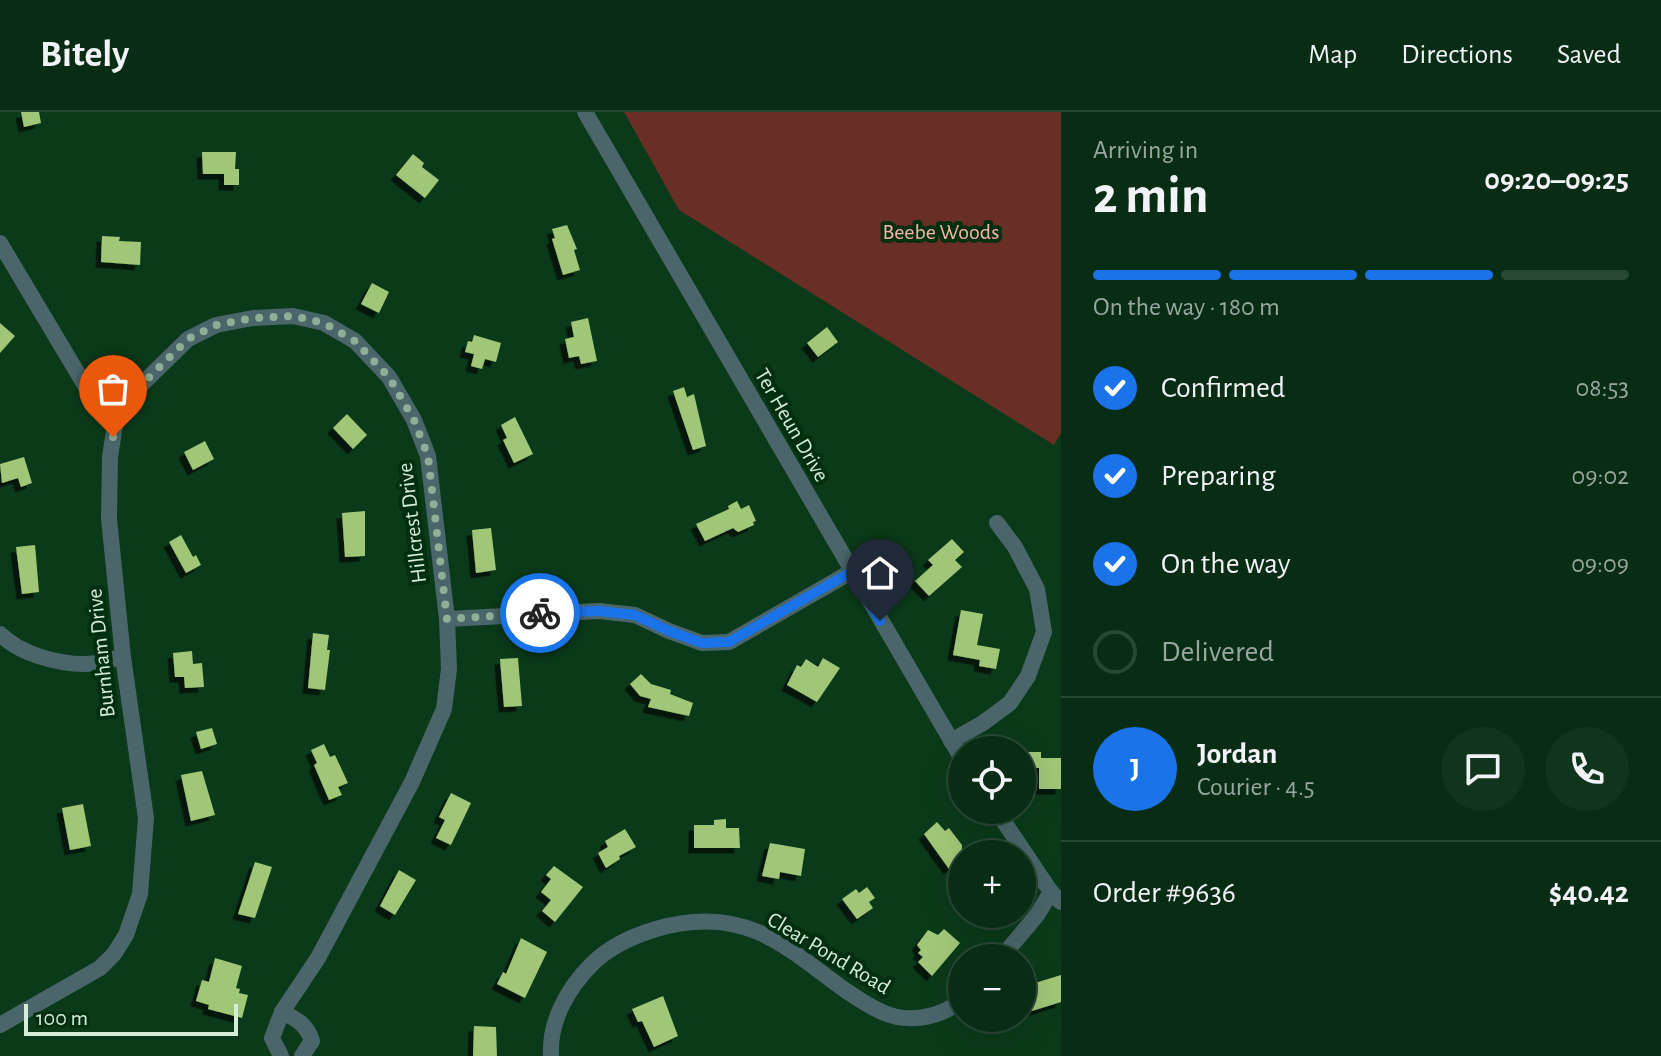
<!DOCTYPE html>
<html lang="en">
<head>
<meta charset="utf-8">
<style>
  :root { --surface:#082c14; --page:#11341d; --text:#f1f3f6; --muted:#98a7a0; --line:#294834; --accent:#1a73e8 }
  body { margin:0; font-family:"Alegreya Sans",sans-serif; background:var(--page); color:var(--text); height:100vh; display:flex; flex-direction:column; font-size:30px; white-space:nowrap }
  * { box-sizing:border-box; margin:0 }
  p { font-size:26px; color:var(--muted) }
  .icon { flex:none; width:44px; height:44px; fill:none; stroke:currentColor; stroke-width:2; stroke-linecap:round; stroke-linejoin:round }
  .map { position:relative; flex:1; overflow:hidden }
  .details { display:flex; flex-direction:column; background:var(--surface); width:600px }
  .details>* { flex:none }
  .tools { position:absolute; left:948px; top:624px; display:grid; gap:16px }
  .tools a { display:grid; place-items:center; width:88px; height:88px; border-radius:50%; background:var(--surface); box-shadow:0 8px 32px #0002,0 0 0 2px var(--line); font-size:40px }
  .scale { position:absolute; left:24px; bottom:20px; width:214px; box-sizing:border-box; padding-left:8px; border:4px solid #d4ecd8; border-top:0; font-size:22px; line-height:28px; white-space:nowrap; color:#d4ecd8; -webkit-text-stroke:6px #002f10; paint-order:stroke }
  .pin { position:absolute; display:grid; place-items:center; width:68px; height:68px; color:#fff; margin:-82px -34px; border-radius:50% 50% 50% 0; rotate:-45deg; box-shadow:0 0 8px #0007 }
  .pin .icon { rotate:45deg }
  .courier { position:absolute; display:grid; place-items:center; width:80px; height:80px; margin:-40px; border:6px solid #1a73e8; border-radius:50%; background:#fff; color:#222; box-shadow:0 2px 10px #0007 }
  .head em { font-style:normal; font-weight:600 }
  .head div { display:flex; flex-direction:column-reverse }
  .head { display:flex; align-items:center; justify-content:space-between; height:136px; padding:0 32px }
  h1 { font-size:52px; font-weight:600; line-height:60px }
  .bar { display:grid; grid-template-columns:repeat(4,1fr); gap:12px 8px; align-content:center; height:96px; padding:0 32px }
  .bar i { height:10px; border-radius:6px; background:var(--line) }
  .bar .active { background:var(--accent) }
  .bar p { grid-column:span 4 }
  .line { display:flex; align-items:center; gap:20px; padding:0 32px; border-top:2px solid var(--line) }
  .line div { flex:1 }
  .round { display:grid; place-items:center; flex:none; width:84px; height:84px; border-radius:42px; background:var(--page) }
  ol { padding:0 32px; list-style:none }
  li { display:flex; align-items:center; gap:24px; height:88px }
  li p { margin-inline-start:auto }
  li .icon { padding:8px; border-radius:50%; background:var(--accent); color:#fff; stroke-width:4 }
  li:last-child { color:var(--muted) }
  li i { width:44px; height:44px; border:4px solid var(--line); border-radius:50% }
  header { display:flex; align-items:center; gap:48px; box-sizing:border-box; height:112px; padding:0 40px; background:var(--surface); border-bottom:2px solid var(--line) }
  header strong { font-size:38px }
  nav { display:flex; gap:44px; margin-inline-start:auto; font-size:28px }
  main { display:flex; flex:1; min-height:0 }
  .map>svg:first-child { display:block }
</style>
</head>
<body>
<header>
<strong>Bitely</strong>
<nav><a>Map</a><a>Directions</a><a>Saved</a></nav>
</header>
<main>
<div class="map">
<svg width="1061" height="944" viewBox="0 0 1061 944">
  <defs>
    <filter id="shadow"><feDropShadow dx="-5.5" dy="5.5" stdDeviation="0" flood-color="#0009"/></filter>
  </defs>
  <rect width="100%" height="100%" fill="#0b3a1a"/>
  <polygon fill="#692f27" points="624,0 1061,0 1061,321 1054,333 679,98"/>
  <g fill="#a0c677" filter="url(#shadow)">
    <polygon points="21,0 39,0 41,11 24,15"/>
    <polygon points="202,40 236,40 235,57 239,57 239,73 224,73 224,62 203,62"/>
    <polygon points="413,42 424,51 422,55 439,68 425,86 396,63"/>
    <polygon points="567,113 577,137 574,138 580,158 563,163 552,127 555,126 552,117"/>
    <polygon points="102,124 120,125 119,129 141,130 140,153 101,150"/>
    <polygon points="372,171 389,180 379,201 361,192"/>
    <polygon points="588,206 597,249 581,252 579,244 569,246 565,227 574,225 571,210"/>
    <polygon points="0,211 15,224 0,241"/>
    <polygon points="827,215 838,230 818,245 807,231"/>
    <polygon points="474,223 501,231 496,250 485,247 482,257 471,254 474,242 465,240 468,229 472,230"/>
    <polygon points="684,275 687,285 694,282 706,334 693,338 673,279"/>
    <polygon points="347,302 367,323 353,337 333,316"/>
    <polygon points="515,305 533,342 514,351 503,328 507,326 501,313"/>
    <polygon points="205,329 214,347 193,358 184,340"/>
    <polygon points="24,345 32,371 21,375 18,366 2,371 0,352"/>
    <polygon points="737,389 741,397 749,393 756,409 753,410 754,413 738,420 733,416 705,429 696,412 729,397 728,394"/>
    <polygon points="365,399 365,444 345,445 342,401"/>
    <polygon points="491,416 496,458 476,461 472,418"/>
    <polygon points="181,423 193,445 196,443 201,453 186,461 169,430"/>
    <polygon points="952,427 964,440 955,448 962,455 929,484 915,469 933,453 928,448"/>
    <polygon points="35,433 39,480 22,482 16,435"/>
    <polygon points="961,498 983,502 977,533 1000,537 996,557 979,554 980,548 953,543"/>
    <polygon points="313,521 329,523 327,538 330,538 325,578 308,576"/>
    <polygon points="192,539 193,552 202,551 204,575 185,576 184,565 175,565 173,541"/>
    <polygon points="518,546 522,594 504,595 500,547"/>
    <polygon points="823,546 840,556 817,590 787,573 797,553 801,555 806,547 818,555"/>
    <polygon points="641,562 651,572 671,578 670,582 693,591 689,604 648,595 651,587 640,584 630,572"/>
    <polygon points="212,616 217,632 201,637 196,620"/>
    <polygon points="324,632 330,645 335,643 348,671 338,675 342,683 329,688 314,653 317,651 311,638"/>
    <polygon points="1026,640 1041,640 1041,646 1061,646 1061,677 1039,677 1039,656 1026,656"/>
    <polygon points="202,659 215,703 191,709 181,663"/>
    <polygon points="451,681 471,691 451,733 436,726 445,708 439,705"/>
    <polygon points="83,692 91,734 70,738 62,696"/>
    <polygon points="726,707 726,716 739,716 740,736 694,736 694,713 714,713 714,708"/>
    <polygon points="937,710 945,719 949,716 962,733 962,748 949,757 924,722"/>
    <polygon points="625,717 636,735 619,744 620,747 606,756 598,741 608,735 605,729"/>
    <polygon points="770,731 805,737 801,764 780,760 779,767 762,764"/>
    <polygon points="255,750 272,755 255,806 238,802"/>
    <polygon points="554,754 583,775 555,810 542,799 551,788 541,780 551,767 546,763"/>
    <polygon points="399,758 416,768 395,803 380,794"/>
    <polygon points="867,775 875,786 869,790 873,796 857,807 842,787 856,777 859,781"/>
    <polygon points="944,817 960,831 932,864 918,850 923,845 918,841 921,838 917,833 928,818 938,823"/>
    <polygon points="521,826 547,840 525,886 497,872 503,860 506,862"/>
    <polygon points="215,846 242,854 236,876 240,877 239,881 248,883 242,906 208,897 209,893 196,889 202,868 209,870"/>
    <polygon points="1061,863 1061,890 1022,902 1022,890 1029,888 1025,874"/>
    <polygon points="663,884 678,924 654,935 642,909 638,910 632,897"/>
    <polygon points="474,914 496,915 497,944 473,944"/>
  </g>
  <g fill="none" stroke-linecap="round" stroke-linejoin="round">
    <g stroke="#4a666b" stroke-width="16">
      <polyline points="585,0 962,647"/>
      <polyline points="0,131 99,297 116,306 110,345 109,407 123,545 146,706 140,782 126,823 114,842 100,856 0,913"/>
      <polyline points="116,306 137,277 188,227 216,213 253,206 293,204 324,211 355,229 389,265 414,308 428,344 447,507 449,557 444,597 412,670 318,846 282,900 272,926 281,944"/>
      <polyline points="447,507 599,499 635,503 669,519 702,531 729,530 851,460"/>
      <path d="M0,522C20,542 57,552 85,552C97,552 111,547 123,545"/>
      <polyline points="951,629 983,611 1010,591 1028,564 1044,520 1037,477 1015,435 997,411"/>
      <polyline points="996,698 1051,780 1061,790"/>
      <polyline points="1001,846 1037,803 1051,780"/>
      <path d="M282,900C297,907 307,913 312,929L302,944"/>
      <path d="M551,944C549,909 568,876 592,852C610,834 633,824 656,817C690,807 725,806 758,820C802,839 840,881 882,900C908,912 940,906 962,888"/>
    </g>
  </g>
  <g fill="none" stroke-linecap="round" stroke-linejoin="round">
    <polyline stroke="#8eae96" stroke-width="8" stroke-dasharray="0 14.4" points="113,325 116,306 137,277 188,227 216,213 253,206 293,204 324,211 355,229 389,265 414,308 428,344 447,507 540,501"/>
    <polyline stroke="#1a73e8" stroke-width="10" points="540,501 599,499 635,503 669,519 702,531 729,530 851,460 880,509"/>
  </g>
  <g text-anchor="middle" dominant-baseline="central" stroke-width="8" stroke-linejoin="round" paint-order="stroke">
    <g font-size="22" fill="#fdb4a8" stroke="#002f10">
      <text x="941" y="120">Beebe Woods</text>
    </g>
    <g font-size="22" fill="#d4ecd8" stroke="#002f10">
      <text transform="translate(792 313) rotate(60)">Ter Heun Drive</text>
      <text transform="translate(412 411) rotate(-97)">Hillcrest Drive</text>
      <text transform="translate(101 541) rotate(-96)">Burnham Drive</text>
      <text transform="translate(829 841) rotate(31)">Clear Pond Road</text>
    </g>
  </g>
</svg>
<div class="tools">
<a><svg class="icon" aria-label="locate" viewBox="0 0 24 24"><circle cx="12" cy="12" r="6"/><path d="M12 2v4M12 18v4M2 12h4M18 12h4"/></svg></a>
<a>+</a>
<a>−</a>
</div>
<div class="scale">100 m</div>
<div class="pin" style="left:113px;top:325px;background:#ea580c"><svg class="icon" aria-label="bag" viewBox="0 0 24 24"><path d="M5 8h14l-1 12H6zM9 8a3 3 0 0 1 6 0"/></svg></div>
<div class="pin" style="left:880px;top:509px;background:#1f2937"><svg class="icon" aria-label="home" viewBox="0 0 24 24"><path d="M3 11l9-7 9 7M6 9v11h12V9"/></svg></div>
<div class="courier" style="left:540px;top:501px"><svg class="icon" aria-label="bike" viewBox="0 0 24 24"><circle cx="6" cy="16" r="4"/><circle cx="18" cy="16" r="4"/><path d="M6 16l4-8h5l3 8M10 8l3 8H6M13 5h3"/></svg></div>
</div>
<section class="details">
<div class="head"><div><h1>2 min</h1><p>Arriving in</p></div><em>09:20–09:25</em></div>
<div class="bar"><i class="active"></i><i class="active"></i><i class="active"></i><i></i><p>On the way · 180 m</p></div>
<ol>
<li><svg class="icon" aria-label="check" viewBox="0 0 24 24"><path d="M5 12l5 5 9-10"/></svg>Confirmed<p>08:53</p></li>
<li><svg class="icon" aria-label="check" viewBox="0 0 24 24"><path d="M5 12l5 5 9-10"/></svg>Preparing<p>09:02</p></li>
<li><svg class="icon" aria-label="check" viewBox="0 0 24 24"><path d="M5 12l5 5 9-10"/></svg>On the way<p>09:09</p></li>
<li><i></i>Delivered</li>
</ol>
<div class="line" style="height:144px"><b class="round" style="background:var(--accent);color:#fff">J</b><div><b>Jordan</b><p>Courier · 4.5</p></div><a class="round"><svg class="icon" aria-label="chat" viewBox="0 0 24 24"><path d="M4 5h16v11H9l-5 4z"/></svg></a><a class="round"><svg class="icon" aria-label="phone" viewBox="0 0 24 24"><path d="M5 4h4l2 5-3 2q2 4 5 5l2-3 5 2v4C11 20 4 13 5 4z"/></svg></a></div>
<div class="line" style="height:104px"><div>Order #9636</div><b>$40.42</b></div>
</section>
</main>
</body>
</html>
